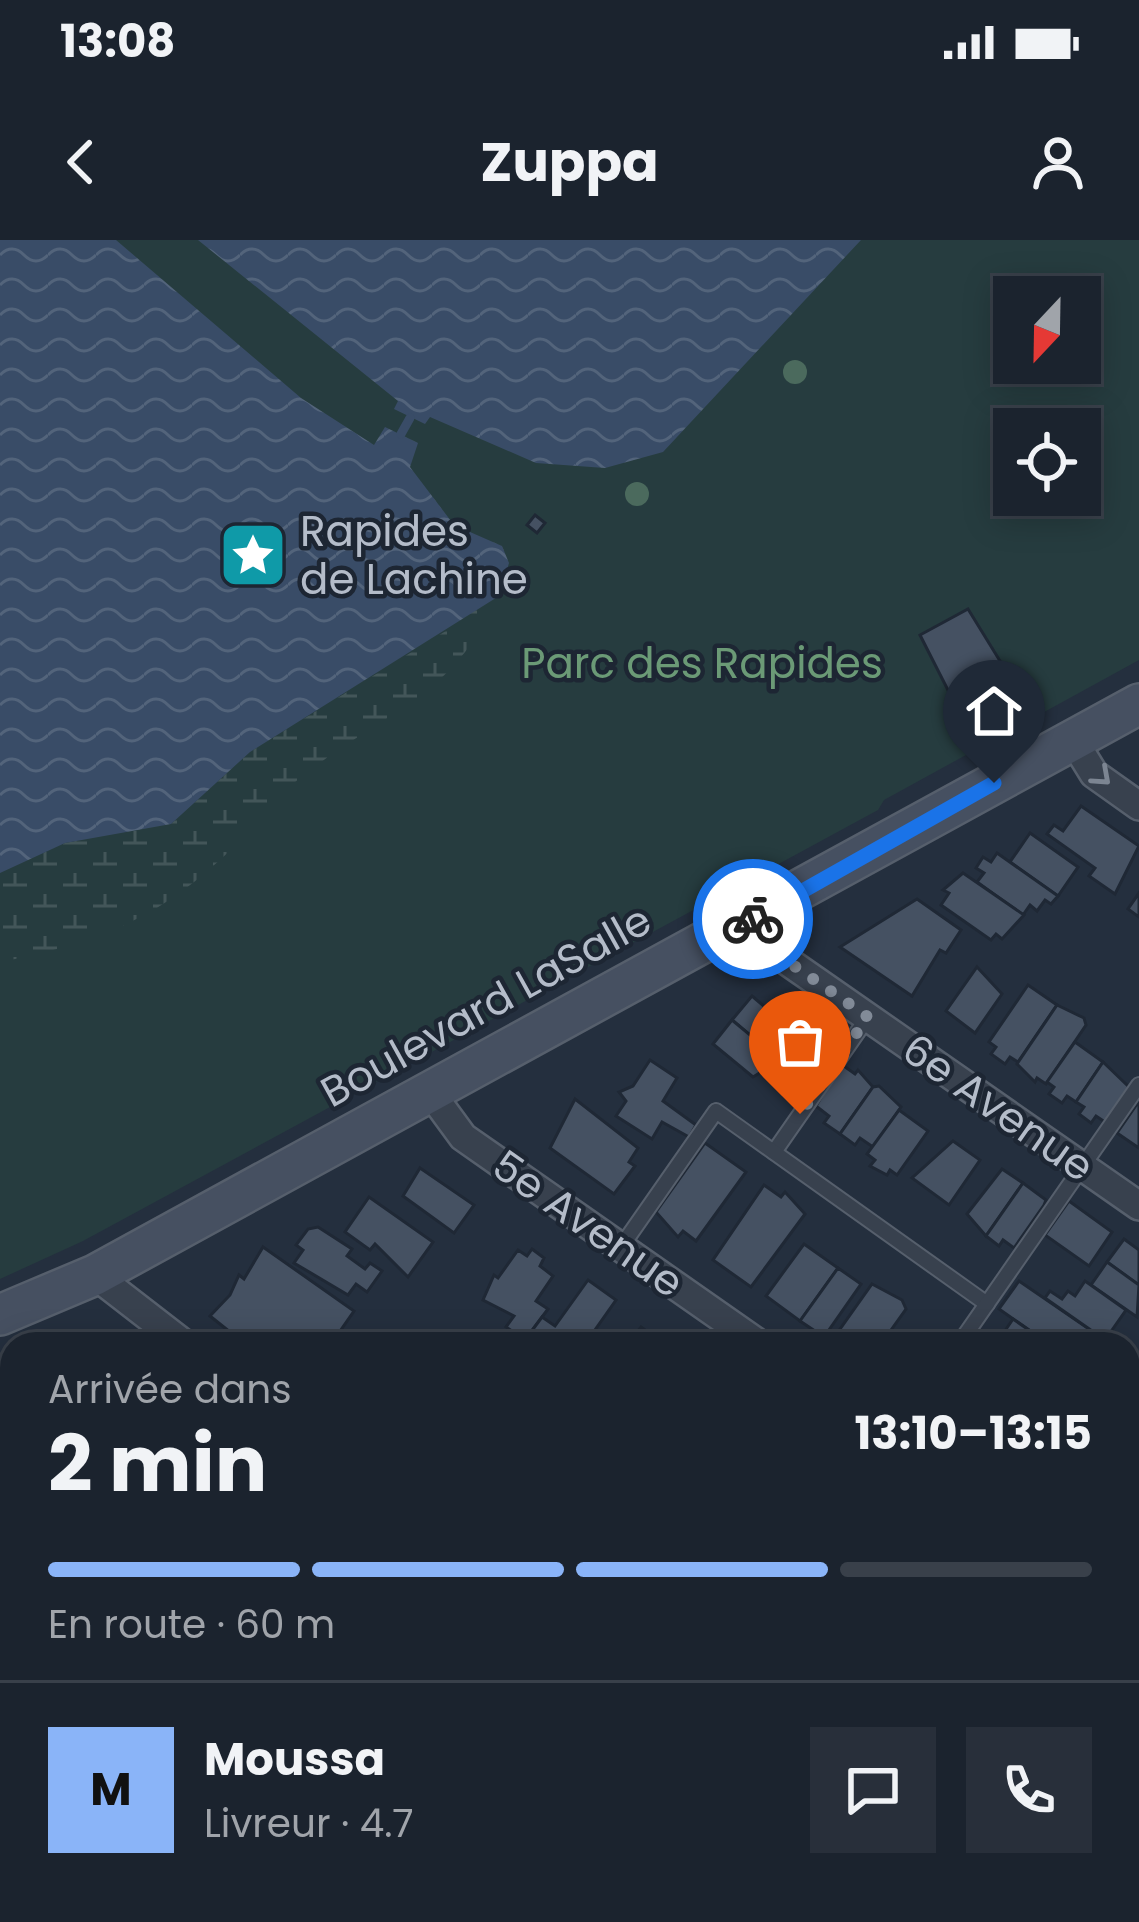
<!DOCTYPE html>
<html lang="fr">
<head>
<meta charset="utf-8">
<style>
  :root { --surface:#1b232e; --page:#282f3a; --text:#f1f3f6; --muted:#a0a4aa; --line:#39404a; --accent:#8ab4f8 }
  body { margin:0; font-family:Poppins,sans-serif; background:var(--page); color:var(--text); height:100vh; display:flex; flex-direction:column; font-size:45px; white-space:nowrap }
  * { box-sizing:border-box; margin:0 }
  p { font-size:39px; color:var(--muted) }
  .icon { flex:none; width:66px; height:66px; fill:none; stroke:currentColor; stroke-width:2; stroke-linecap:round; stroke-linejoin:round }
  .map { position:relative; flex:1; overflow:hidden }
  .drawer { position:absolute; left:0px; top:1092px; width:1140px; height:591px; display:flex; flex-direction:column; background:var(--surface); border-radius:36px 36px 0 0; box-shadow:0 6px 30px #0003,0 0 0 3px var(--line) }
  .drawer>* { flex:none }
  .needle { width:78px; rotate:202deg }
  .buttons { position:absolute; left:993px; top:36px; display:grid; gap:24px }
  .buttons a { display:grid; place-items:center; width:108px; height:108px; border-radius:0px; background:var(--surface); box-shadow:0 6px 30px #0003,0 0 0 3px var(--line); font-size:60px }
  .pin { position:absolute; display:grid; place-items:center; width:102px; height:102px; color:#fff; margin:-123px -51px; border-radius:50% 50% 50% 0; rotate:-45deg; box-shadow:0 0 12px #0007 }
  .pin .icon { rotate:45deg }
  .courier { position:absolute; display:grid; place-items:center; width:120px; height:120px; margin:-60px; border:9px solid #1a73e8; border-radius:50%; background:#fff; color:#222; box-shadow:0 3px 15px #0007 }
  .summary em { font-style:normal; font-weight:700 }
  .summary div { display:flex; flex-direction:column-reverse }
  .summary { display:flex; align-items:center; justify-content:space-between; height:204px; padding:0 48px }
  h1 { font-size:78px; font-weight:700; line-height:90px }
  .bar { display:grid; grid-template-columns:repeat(4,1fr); gap:18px 12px; align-content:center; height:144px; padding:0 48px }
  .bar i { height:15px; border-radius:9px; background:var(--line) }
  .bar .on { background:var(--accent) }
  .bar p { grid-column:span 4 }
  .line { display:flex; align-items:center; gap:30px; padding:0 48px; border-top:3px solid var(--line) }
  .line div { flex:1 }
  .round { display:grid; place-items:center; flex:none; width:126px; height:126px; border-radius:0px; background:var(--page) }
  .status { display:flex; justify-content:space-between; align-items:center; height:84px; padding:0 60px; background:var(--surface); direction:ltr }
  .status svg { height:33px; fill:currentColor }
  header { display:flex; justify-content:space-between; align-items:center; height:156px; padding:0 48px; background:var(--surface); font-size:54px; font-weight:700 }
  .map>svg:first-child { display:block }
</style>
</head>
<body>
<div class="status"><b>13:08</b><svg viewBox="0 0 49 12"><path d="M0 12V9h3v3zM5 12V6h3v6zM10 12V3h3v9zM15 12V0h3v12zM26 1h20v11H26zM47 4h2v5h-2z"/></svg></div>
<header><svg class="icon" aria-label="back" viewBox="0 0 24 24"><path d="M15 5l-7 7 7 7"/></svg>Zuppa<svg class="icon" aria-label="person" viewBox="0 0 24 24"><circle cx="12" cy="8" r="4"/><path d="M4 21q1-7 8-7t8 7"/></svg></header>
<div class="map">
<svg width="1139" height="1682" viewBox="0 0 1139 1682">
  <defs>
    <pattern id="wetland-marsh" width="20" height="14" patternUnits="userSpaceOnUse" patternTransform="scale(3)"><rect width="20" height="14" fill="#263c3f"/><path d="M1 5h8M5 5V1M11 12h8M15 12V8" fill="none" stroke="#435659"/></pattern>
    <pattern id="water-waves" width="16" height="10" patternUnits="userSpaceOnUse" patternTransform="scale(3)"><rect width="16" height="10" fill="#394c67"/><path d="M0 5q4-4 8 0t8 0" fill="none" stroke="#53647b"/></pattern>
  </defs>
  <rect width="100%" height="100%" fill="#242f3e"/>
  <path fill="#263c3f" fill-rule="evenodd" d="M0,0H1139V420L884,560L878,570L83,1001L0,1039ZM1014,57H1080V123H1014ZM1014,189H1080V255H1014Z"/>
  <path fill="url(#wetland-marsh)" d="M0,0H115L301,158L374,205L385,187L418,203L410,227L454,285L502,306L509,323C468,453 402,460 305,534C272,559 251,592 221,619C153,682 89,705 0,722V633L65,603L171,584L250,512L449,389Z"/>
  <g fill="url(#water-waves)">
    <polygon points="0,0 116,0 301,158 374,205 385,187 418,203 410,227 454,285 502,306 509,323 499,356 250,512 171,584 65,603 0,633"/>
    <polygon points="198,0 861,0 663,212 605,228 536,223 430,177 425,184 394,169 398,161"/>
  </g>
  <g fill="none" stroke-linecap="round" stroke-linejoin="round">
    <polyline stroke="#394c67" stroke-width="9" points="401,194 410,178"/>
  </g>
  <g fill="#455162" stroke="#1f2835" stroke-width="3">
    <polygon points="535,275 545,283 537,293 527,285"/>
    <polygon points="968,369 1008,434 993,443 999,456 977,468 970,456 955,464 920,395"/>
    <polygon points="1081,566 1139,606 1115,654 1089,636 1095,628 1047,594 1054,585 1063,591"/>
    <polygon points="1030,593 1078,627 1058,656 1010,622"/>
    <polygon points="997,613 1058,656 1051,664 1045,660 1037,671 1030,665 1023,675 977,642 984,633 976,628 983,617 991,622"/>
    <polygon points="963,633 1024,675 1002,699 996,694 991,700 941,665 949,653 943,650"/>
    <polygon points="1139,653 1139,677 1128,669"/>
    <polygon points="917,659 961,690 946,713 940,710 912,756 840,707"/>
    <polygon points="977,727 1002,754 975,793 946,771"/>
    <polygon points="1028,745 1057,765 1018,822 1010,817 1005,824 991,814 996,807 989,802"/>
    <polygon points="752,756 792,790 784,809 798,821 791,829 732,780"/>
    <polygon points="1057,765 1084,778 1086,785 1046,844 1037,838 1035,842 1017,824"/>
    <polygon points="732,780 791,829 785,837 771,826 753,837 713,804"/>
    <polygon points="1075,802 1103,822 1076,862 1067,856 1062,863 1049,854 1054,847 1047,842"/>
    <polygon points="650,820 677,838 663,861 696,885 689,897 662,882 652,899 616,876 626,861 619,852 633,846"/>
    <polygon points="1103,822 1129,847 1105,882 1096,876 1091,883 1079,874 1084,867 1076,862"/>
    <polygon points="841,824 855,834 858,830 873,847 840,894 824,883 829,876 816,866"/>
    <polygon points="879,846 901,867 873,907 860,898 855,905 840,894 873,847"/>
    <polygon points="575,859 638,908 629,922 635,926 614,954 550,908"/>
    <polygon points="1139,861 1139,908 1117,893"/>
    <polygon points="899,870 928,891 897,935 890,930 887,935 870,926 875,920 867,914"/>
    <polygon points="953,901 980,920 949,965 912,938"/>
    <polygon points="705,903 746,932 696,1001 683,991 678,997 656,972"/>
    <polygon points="420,928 474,965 454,993 403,956"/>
    <polygon points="1002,929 1023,943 986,996 967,974"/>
    <polygon points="1023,943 1046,960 1044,965 1014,1008 1003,1000 999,1006 986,996"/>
    <polygon points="764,945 781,957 785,952 805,974 751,1047 713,1020"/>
    <polygon points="369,957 433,1002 408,1037 375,1004 370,1010 345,992"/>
    <polygon points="1069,961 1112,992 1089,1026 1045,995"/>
    <polygon points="318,987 352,1009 347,1016 365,1029 370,1023 382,1031 367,1052 356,1044 348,1055 294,1023 303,1010 296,1005 308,989"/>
    <polygon points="1124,999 1139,1010 1139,1045 1107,1022"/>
    <polygon points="804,1004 838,1028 800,1081 766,1056"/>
    <polygon points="263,1007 354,1071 331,1104 245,1104 210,1076 230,1055 239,1035 244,1039"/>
    <polygon points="532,1009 544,1018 540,1026 553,1036 536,1061 548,1069 525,1100 506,1087 514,1076 483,1060 494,1035 498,1038 518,1010 527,1016"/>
    <polygon points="1107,1022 1139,1045 1137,1077 1091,1045"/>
    <polygon points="838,1028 861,1044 824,1097 800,1081"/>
    <polygon points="588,1040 616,1060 585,1104 522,1104 542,1077 555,1086"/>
    <polygon points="1019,1041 1105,1100 1102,1104 1049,1104 999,1069"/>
    <polygon points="1085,1041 1126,1070 1105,1100 1045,1058 1050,1051 1062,1059 1068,1051 1075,1056"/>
    <polygon points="872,1044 902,1060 906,1069 881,1104 854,1104 838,1092"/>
    <polygon points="1013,1079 1049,1104 996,1104"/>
    <polygon points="641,1087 664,1104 628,1104"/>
    <polygon points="5,1179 12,1193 12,1241 3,1245 0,1181"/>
    <polygon points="1128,1429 1139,1437 1139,1499 1128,1491"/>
    <polygon points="0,1438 12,1446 12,1468 0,1485"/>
    <polygon points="12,1496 12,1530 0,1522"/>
    <polygon points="0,1641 12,1649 0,1671"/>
    <polygon points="12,1654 12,1671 42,1671 35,1682 0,1682"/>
    <polygon points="54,1671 72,1671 88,1682 46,1682"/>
    <polygon points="253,1671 301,1671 293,1682 245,1682"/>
    <polygon points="301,1671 337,1671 342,1674 336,1682 293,1682"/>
    <polygon points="509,1671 559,1671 552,1682 525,1682"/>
    <polygon points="834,1671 914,1671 929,1682 826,1682"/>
  </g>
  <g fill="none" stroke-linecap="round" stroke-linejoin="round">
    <defs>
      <g id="service">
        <polyline points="774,912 868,777"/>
        <polyline points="621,1007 716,871 987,1064"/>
        <polyline points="959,1104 1139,845"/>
      </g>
      <g id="minor">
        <polyline points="1073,500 1094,534 1139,566"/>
        <polyline points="751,676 777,714 1139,966"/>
        <polyline points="430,852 463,897 759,1104"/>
        <polyline points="95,1035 184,1104"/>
        <polyline points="1128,1175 1139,1159"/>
        <polyline points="1128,1363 1139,1371"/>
        <polyline points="0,1379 12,1387"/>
        <polyline points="419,1671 435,1682"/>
        <polyline points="995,1671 1011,1682"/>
        <polyline points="774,1682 782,1671"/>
      </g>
      <polyline id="secondary" points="0,1075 95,1035 1139,464"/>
    </defs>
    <use href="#service" stroke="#565f6c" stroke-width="18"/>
    <use href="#minor" stroke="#565f6c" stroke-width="32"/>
    <use href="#secondary" stroke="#565f6c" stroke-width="44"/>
    <use href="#service" stroke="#38414e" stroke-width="14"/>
    <use href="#minor" stroke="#38414e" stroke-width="27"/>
    <use href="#secondary" stroke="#465061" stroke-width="39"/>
  </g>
  <g fill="#4b6a5d">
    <circle cx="795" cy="132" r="12"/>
    <circle cx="637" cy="254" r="12"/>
  </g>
  <defs><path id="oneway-chevron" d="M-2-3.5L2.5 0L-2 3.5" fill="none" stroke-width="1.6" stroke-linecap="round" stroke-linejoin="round" transform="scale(3)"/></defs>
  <use stroke="#7c8592" href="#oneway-chevron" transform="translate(1102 537) rotate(42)"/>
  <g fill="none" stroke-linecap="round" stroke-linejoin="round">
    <polyline stroke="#828b98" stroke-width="12" stroke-dasharray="0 21.6" points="753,679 777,714 868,777 800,874"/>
    <polyline stroke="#1a73e8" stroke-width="15" points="753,679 994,543"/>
  </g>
  <defs>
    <symbol id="sight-square" viewBox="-11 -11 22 22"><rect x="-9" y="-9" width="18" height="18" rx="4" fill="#0f9aa8" stroke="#1d2633"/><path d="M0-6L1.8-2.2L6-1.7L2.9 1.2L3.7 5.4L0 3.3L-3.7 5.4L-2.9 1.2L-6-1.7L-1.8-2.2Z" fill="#fff"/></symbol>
  </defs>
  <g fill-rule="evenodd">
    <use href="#sight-square" x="215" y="277" width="76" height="76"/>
  </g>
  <g text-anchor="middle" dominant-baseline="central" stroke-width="9" stroke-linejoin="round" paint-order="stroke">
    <g font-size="42" fill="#b4bcc9" stroke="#1d2633" text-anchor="start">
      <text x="300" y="291">Rapides<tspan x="300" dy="48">de Lachine</tspan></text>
    </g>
    <g font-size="42" fill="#6b9a76" stroke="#1d2633">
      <text x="702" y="423">Parc des Rapides</text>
    </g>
    <g font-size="42" fill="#b4bcc9" stroke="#1d2633">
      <text transform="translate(486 766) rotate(-29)">Boulevard LaSalle</text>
      <text transform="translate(998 868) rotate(35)">6e Avenue</text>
      <text transform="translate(588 984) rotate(35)">5e Avenue</text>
    </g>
  </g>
</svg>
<div class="buttons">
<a><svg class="needle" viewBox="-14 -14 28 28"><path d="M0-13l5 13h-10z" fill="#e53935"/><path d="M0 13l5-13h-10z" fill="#a0a4aa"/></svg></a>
<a><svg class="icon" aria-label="locate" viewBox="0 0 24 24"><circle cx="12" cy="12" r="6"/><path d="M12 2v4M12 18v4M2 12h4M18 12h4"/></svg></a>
</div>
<div class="pin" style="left:800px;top:874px;background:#ea580c"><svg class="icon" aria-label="bag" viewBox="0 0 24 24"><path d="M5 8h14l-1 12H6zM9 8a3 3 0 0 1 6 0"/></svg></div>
<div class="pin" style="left:994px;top:543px;background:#1f2937"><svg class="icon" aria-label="home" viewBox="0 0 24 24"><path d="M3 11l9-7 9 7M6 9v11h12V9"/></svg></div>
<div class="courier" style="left:753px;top:679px"><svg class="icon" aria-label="bike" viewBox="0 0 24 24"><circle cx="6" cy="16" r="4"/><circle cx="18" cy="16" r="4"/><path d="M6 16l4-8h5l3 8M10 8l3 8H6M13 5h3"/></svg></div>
<section class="drawer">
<div class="summary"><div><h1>2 min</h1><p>Arrivée dans</p></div><em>13:10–13:15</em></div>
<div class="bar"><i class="on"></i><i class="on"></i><i class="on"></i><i></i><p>En route · 60 m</p></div>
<div class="line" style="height:216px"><b class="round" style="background:var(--accent);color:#111">M</b><div><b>Moussa</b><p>Livreur · 4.7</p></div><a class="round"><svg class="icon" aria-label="chat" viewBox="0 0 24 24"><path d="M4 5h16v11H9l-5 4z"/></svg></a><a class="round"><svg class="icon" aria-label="phone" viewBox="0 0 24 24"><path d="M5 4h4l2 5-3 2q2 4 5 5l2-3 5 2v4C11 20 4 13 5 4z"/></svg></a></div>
</section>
</div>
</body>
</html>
